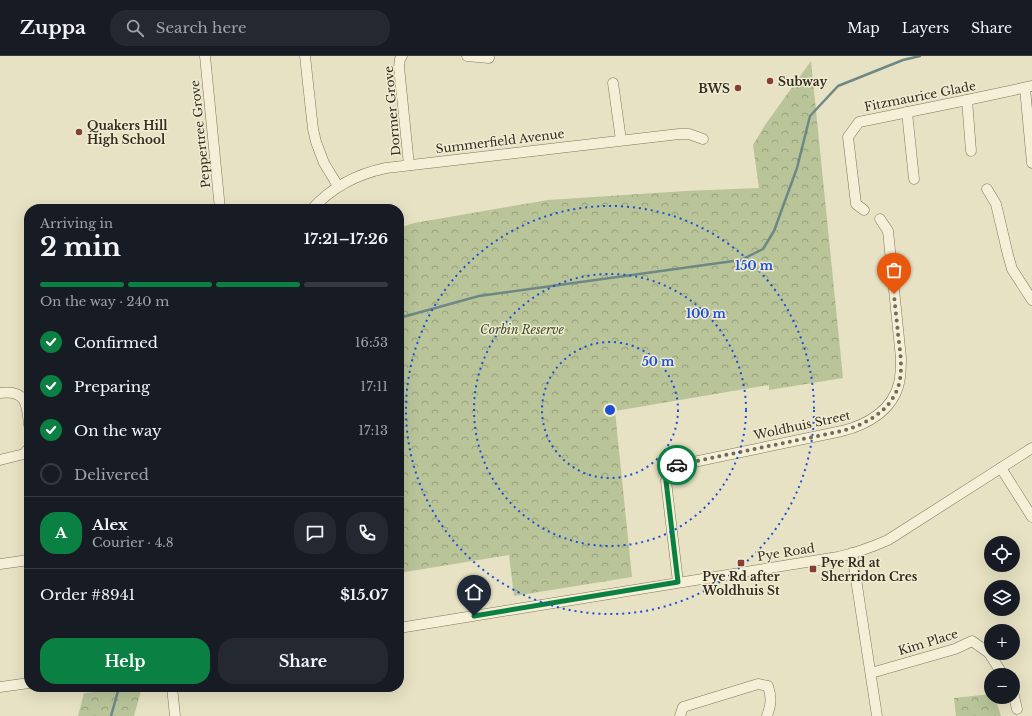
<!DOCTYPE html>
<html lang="en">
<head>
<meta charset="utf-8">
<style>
  :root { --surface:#171b24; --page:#242831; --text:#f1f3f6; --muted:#9ea1a6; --line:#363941; --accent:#0b8043 }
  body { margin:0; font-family:"Libre Baskerville",serif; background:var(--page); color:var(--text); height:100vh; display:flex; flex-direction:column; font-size:15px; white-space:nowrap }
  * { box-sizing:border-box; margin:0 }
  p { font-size:13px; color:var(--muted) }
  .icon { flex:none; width:22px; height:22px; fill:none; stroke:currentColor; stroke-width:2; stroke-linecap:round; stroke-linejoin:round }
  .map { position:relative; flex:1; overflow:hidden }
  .details { position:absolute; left:24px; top:148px; width:380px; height:488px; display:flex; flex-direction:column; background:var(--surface); border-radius:16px; box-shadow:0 4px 16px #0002 }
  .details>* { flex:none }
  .tools { position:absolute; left:984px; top:480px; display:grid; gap:8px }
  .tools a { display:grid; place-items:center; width:36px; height:36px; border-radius:50%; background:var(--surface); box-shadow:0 4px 16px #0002; font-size:20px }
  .pin { position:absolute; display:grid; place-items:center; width:34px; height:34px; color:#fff; margin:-41px -17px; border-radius:50% 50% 50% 0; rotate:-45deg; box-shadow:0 0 4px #0007 }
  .pin .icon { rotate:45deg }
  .courier { position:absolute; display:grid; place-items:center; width:40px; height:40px; margin:-20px; border:3px solid #0b8043; border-radius:50%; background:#fff; color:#222; box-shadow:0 1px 5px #0007 }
  .summary em { font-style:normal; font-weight:700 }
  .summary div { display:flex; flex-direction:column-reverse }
  .summary { display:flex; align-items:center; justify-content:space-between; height:68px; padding:0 16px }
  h1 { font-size:26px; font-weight:700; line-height:30px }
  .bar { display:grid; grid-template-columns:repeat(4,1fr); gap:6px 4px; align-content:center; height:48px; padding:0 16px }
  .bar i { height:5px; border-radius:3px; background:var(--line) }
  .bar .selected { background:var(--accent) }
  .bar p { grid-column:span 4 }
  .line { display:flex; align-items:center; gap:10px; padding:0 16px; border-top:1px solid var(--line) }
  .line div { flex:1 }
  .round { display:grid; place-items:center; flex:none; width:42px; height:42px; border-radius:16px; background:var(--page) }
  ol { padding:0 16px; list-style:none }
  li { display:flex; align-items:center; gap:12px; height:44px }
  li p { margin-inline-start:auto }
  li .icon { padding:4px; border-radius:50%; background:var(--accent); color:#fff; stroke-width:4 }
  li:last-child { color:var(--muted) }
  li i { width:22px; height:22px; border:2px solid var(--line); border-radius:50% }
  .primary-button { display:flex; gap:8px; margin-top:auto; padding:8px 16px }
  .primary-button a { flex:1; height:46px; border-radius:16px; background:var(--accent); color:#fff; font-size:16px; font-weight:700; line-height:46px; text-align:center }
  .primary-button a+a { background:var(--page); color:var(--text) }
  header { display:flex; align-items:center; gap:24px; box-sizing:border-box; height:56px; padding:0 20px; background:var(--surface); border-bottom:1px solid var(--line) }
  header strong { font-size:19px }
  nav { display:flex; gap:22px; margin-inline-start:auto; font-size:14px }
  .search { width:280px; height:36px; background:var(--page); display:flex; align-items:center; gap:10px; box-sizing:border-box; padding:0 14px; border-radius:16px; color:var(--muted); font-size:15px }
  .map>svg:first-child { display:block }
</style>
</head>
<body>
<header>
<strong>Zuppa</strong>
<div class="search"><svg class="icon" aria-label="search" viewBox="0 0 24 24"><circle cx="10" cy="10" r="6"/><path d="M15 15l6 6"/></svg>Search here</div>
<nav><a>Map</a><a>Layers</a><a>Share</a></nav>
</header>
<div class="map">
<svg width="1032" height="660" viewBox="0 0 1032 660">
  <defs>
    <pattern id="park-crowns" width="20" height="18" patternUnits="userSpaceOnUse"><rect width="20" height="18" fill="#b9c499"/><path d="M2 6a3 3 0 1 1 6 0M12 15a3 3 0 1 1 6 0" fill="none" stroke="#979f7c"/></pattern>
  </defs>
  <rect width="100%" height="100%" fill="#e8e2c4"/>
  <g fill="url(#park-crowns)">
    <polygon points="811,5 843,322 769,334 769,329 615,355 632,521 514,540 509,499 399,517 399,172 414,167 548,144 685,135 759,132 753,89 765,69"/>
    <polygon points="137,631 142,631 134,660 78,660 84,637"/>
    <polygon points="991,638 991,641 995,641 1001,660 956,660 954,642"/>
  </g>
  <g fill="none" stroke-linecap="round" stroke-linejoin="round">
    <g stroke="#6d8885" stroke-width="2.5">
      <polyline points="399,262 479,240 741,204 763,193 774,175 797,112 810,60 838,30 903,4 920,0"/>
      <polyline points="111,660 118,635"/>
    </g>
    <defs>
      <g id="minor">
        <polyline points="205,0 220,153"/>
        <polyline points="305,0 313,73 316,86 324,107 338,130"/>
        <polyline points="402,0 400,3 399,11 409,109"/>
        <polyline points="467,0 489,2"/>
        <polyline points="613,27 621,84"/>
        <polyline points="1025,32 1032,107"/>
        <polyline points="967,44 971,95"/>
        <polyline points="907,56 914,123"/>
        <polyline points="987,133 996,148 1008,199 1012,213 1032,244"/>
        <path d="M312,153C332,131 357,118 386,112L679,78H689L703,83"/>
        <polyline points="864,154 856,148 848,81 859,66 967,44 1032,30"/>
        <path d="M0,337C26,334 27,347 29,369"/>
        <polyline points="0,404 24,398 29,392"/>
        <polyline points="1001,412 1032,461"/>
        <polyline points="852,497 877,660"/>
        <polyline points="0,508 29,504"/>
        <path d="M678,526L666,425C667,416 670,412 679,409L842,375C867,369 893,354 899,327C901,319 901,310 901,302L888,175L880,163"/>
        <path d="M399,572L838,501C856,497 872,491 888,484L1032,392"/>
        <polyline points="871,617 955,593 972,585 989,597 1003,619"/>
        <polyline points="0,631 29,627"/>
        <polyline points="172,631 175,660"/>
        <polyline points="1013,636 1017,653"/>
        <path d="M680,660L683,651L758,628L768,630C772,642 771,649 767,660"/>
      </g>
    </defs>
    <use href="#minor" stroke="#80745d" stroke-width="11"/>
    <use href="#minor" stroke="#f4efd6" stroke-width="10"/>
  </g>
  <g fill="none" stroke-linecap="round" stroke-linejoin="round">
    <path stroke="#726b59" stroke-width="4" stroke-dasharray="0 7.2" d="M677,409L842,375C867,368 892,354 899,328C903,312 900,295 898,278C897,265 895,252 894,238"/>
    <path stroke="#0b8043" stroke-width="5" d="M474,560L678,526L666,425C667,417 669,412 677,409"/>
  </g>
  <g fill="none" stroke="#1d4ed8" stroke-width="2" stroke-dasharray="2 4">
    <circle cx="610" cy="354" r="68"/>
    <circle cx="610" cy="354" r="136"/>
    <circle cx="610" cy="354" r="204"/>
  </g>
  <g fill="#873f35" stroke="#f0ecd2" stroke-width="1.5">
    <circle cx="770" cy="25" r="4"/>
    <circle cx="738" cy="32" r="4"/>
    <circle cx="79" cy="76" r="4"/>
    <rect x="737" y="503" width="8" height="8" rx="2"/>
    <rect x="809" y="509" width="8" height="8" rx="2"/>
  </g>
  <g text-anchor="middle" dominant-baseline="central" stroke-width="3" stroke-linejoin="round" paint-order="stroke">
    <g font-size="12" font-weight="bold" fill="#322b1f" stroke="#f0ecd2" text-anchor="start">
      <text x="778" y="25">Subway</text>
      <text x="730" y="32" text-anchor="end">BWS</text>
      <text x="87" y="69">Quakers Hill<tspan x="87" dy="14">High School</tspan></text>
      <text x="821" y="506">Pye Rd at<tspan x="821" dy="14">Sherridon Cres</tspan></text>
      <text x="741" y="520" text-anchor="middle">Pye Rd after<tspan x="741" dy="14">Woldhuis St</tspan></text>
    </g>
    <g font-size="12" fill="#322b1f" stroke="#f0ecd2">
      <text transform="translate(920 40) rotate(-11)">Fitzmaurice Glade</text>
      <text transform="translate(392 55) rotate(-95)">Dormer Grove</text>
      <text transform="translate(200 78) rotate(-96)">Peppertree Grove</text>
      <text transform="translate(500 85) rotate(-7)">Summerfield Avenue</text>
      <text transform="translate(802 369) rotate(-12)">Woldhuis Street</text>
      <text transform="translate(786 496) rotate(-9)">Pye Road</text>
      <text transform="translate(928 586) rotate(-17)">Kim Place</text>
    </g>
    <g font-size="12" font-style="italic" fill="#3e4c28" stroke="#f0ecd2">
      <text x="522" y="273">Corbin Reserve</text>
    </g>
  </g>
  <circle cx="610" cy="354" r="6" fill="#1d4ed8" stroke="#f0ecd2" stroke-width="2"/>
  <g font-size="12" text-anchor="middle" font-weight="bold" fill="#1d4ed8" stroke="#f0ecd2" stroke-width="3" stroke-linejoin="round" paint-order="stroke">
    <text x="754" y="214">150 m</text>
    <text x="706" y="262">100 m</text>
    <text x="658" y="310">50 m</text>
  </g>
</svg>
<div class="tools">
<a><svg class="icon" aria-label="locate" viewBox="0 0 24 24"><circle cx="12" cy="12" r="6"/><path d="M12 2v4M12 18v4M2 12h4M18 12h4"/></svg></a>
<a><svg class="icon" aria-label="layers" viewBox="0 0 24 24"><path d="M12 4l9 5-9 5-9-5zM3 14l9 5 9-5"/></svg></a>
<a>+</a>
<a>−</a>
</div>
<div class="pin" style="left:894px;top:238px;background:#ea580c"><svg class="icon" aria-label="bag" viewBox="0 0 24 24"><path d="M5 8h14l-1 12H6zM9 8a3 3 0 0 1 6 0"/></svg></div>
<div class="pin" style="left:474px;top:560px;background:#1f2937"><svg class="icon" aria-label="home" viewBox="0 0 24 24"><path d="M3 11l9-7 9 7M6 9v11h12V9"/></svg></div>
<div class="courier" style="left:677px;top:409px"><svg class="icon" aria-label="car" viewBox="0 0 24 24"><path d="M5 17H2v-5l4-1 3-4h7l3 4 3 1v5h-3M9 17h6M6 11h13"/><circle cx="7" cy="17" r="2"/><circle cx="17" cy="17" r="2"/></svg></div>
<section class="details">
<div class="summary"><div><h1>2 min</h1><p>Arriving in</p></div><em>17:21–17:26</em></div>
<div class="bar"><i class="selected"></i><i class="selected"></i><i class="selected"></i><i></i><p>On the way · 240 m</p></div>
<ol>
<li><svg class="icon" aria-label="check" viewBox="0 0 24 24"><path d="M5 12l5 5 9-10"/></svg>Confirmed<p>16:53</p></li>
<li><svg class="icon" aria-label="check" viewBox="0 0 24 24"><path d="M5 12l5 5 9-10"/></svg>Preparing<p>17:11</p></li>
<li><svg class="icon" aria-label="check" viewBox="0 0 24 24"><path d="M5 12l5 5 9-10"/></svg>On the way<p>17:13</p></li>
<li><i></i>Delivered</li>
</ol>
<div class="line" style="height:72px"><b class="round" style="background:var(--accent);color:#fff">A</b><div><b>Alex</b><p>Courier · 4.8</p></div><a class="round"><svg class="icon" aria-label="chat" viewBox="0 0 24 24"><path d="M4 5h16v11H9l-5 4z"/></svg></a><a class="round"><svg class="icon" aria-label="phone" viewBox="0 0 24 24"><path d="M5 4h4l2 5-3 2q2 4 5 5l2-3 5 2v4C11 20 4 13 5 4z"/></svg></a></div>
<div class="line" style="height:52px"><div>Order #8941</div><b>$15.07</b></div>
<div class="primary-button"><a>Help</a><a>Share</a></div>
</section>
</div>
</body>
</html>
